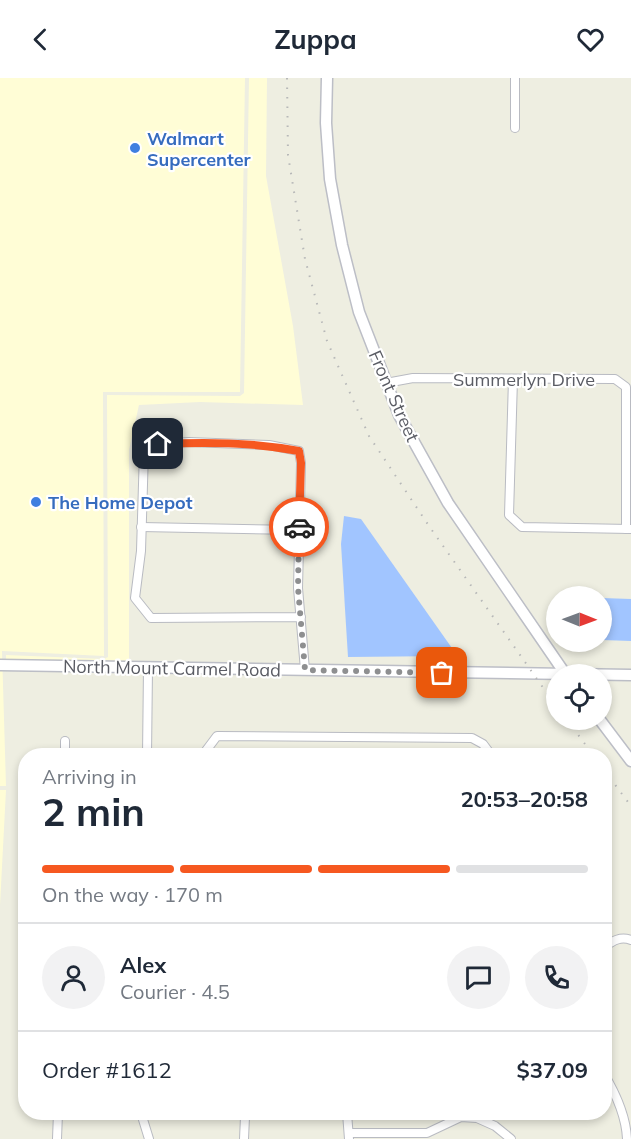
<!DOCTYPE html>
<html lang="en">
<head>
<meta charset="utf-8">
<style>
  :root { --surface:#fff; --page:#f2f2f3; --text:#1f2937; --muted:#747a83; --line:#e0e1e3; --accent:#f65820 }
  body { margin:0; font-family:Mulish,sans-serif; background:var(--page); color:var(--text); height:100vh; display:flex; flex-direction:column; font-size:22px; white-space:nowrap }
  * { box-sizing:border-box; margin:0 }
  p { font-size:20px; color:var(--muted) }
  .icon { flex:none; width:33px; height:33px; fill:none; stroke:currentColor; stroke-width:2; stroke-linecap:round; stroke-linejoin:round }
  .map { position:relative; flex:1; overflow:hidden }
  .panel { position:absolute; left:18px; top:670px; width:594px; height:372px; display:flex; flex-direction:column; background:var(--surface); border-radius:24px; box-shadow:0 3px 9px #0003 }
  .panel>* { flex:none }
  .needle { width:39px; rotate:91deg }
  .tools { position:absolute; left:546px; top:508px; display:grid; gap:12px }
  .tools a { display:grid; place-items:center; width:66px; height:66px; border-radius:50%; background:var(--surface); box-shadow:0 3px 9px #0003; font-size:30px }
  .pin { position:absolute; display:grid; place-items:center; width:51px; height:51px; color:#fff; margin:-26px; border-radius:12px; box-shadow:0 3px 9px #0006 }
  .courier { position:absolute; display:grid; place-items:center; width:60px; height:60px; margin:-30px; border:4px solid #f65820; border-radius:50%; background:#fff; color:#222; box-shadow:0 2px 8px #0007 }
  .summary em { font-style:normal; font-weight:700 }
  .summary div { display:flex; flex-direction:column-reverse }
  .summary { display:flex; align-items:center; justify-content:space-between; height:102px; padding:0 24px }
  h1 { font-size:39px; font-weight:700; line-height:45px }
  .bar { display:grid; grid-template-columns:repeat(4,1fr); gap:9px 6px; align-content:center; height:72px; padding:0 24px }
  .bar i { height:8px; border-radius:4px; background:var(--line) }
  .bar .active { background:var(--accent) }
  .bar p { grid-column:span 4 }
  .line { display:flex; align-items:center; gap:15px; padding:0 24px; border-top:2px solid var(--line) }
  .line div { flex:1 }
  .round { display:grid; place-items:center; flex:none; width:63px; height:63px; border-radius:32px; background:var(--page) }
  header { display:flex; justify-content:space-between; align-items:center; height:78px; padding:0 24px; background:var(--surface); font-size:27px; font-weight:700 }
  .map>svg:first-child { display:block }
</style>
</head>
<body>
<header><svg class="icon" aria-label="back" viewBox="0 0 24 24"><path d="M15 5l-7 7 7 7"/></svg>Zuppa<svg class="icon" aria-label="heart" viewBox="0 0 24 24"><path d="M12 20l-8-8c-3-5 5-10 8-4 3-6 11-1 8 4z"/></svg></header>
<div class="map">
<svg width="631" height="1061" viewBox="0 0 631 1061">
  <rect width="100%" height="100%" fill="#eeeee1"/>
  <g fill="#fffdd6">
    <polygon points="0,0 245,0 240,314 103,314 104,578 2,573 6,708 0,708"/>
    <polygon points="249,0 267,0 266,98 293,248 303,327 200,324 139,327 129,372 129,583 6,583 6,577 104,581 108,579 107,317 240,318 244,315"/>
    <polygon points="0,712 6,712 0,827"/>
  </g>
  <g fill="#a1c5ff">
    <polygon points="344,438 361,441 454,573 448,578 348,579 341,466"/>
    <polygon points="602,520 631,521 631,563 602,562"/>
  </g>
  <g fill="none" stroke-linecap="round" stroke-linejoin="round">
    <defs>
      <g id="street">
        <polyline points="515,50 515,0"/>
        <polyline points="513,301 509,437 522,449 630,451"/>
        <polyline points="386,305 413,300 615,301 626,309 626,451"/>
        <polyline points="141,449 299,452"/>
        <polyline points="301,539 151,540 135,520 141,473 144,373 158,366 189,364 269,367 299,373 301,385 298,510 305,592"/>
        <polyline points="65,678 65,663"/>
        <polyline points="147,678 148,590"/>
        <polyline points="205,678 205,674 217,658 472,660 483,666 492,678"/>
        <path d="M604,869C613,863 620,858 631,862"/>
        <path d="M604,996C616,1016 626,1037 627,1061"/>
        <polyline points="141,1035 149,1061"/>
        <polyline points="241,1035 245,1039 244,1061"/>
        <polyline points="347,1035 349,1061"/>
        <polyline points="349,1055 427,1055 461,1039 477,1040 495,1048 511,1061"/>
        <polyline points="57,1061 58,1035"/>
      </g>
      <g id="secondary">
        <polyline points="327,0 326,45 330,101 342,167 359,234 399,337 448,425 566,597"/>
        <polyline points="0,587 631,597"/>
        <polyline points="600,642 631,683"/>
      </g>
    </defs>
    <use href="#street" stroke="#b9bbc2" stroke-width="10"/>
    <use href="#secondary" stroke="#bcbec6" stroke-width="13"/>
    <use href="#street" stroke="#fff" stroke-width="8"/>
    <use href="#secondary" stroke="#fff" stroke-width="10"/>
    <g stroke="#b7b8b8" stroke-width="2" stroke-dasharray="1.5 8" stroke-linecap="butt">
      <polyline points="287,0 288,77 305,181 327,263 369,358 429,448 556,628"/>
      <polyline points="567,642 594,678"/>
      <polyline points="604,692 631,728"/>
    </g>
  </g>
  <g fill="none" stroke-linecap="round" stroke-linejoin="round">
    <polyline stroke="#8e8f90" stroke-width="6" stroke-dasharray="0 10.8" points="299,449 298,510 305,592 442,595"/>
    <path stroke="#f65820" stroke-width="8" d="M158,366C205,364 252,364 299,373L301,385L299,449"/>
  </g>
  <g fill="#3f7fe0" stroke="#fff" stroke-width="2">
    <circle cx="135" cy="70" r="6"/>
    <circle cx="36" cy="424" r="6"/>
  </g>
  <g text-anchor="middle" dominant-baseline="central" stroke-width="4.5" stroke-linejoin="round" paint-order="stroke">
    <g font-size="18" font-weight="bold" fill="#366cbe" stroke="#fff" text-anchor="start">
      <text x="147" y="60">Walmart<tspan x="147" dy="21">Supercenter</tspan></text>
      <text x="48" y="424">The Home Depot</text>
    </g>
    <g font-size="18" fill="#5a5c64" stroke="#fff">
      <text x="524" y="301">Summerlyn Drive</text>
      <text transform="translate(394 318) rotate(66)">Front Street</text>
      <text transform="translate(172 590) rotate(1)">North Mount Carmel Road</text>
    </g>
  </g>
</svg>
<div class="tools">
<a><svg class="needle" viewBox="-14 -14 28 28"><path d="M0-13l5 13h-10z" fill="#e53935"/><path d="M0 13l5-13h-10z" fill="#747a83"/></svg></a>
<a><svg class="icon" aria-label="locate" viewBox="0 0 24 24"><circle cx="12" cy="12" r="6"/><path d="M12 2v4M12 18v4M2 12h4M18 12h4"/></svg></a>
</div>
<div class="pin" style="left:442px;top:595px;background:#ea580c"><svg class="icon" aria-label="bag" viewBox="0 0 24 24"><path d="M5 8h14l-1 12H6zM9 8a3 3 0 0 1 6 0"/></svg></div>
<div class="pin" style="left:158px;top:366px;background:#1f2937"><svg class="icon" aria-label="home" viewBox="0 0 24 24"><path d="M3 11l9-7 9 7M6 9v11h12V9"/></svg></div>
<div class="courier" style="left:299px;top:449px"><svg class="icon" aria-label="car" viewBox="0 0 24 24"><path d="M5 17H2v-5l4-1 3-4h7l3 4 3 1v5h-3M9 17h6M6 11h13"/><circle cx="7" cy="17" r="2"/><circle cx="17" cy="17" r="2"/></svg></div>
<section class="panel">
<div class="summary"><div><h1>2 min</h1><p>Arriving in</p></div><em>20:53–20:58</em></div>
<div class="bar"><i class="active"></i><i class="active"></i><i class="active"></i><i></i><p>On the way · 170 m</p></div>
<div class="line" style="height:108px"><a class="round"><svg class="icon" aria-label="person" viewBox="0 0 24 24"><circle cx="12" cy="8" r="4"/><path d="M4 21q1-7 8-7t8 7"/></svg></a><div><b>Alex</b><p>Courier · 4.5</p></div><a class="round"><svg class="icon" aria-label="chat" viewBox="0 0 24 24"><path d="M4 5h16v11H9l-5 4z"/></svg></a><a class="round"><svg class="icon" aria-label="phone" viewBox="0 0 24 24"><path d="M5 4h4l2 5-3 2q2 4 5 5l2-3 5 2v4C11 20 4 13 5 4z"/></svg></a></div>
<div class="line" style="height:78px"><div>Order #1612</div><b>$37.09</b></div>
</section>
</div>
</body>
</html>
